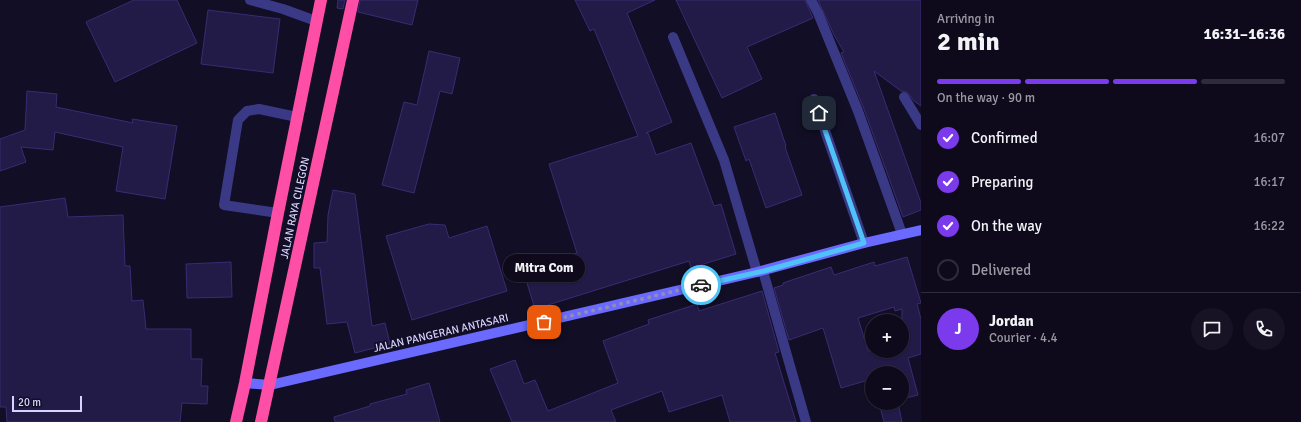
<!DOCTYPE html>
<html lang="en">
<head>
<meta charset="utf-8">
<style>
  :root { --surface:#0e0a1c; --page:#171325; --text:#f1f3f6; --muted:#9b9aa3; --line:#2e2b3b; --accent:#7c3aed }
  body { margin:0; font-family:Signika,sans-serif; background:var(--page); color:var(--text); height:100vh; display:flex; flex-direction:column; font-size:15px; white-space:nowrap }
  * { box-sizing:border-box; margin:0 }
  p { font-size:13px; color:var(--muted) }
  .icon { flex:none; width:22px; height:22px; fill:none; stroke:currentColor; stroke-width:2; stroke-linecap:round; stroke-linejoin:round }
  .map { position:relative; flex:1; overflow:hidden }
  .panel { display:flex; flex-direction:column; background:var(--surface); width:380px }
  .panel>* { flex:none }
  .buttons { position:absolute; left:865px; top:314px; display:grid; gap:8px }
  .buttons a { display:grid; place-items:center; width:44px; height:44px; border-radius:50%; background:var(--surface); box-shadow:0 1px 3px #0004,0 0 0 1px var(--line); font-size:20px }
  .scale { position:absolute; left:12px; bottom:10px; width:70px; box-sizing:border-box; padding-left:4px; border:2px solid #d7d3ff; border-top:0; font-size:11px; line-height:14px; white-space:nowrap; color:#d7d3ff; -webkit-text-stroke:3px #120e25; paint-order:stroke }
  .pin { position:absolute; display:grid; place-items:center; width:34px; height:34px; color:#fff; margin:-17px; border-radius:8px; box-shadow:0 2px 6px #0006 }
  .courier { position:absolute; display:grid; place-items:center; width:40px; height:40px; margin:-20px; border:3px solid #4fc3f7; border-radius:50%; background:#fff; color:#222; box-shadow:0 1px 5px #0007 }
  .bubble { position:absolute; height:28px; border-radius:14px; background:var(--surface); box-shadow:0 1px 3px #0004,0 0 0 1px var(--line); font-size:13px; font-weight:700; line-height:28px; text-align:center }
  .summary em { font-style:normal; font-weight:700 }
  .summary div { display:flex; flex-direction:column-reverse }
  .summary { display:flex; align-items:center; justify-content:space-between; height:68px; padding:0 16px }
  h1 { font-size:26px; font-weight:700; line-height:30px }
  .bar { display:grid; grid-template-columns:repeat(4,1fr); gap:6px 4px; align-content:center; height:48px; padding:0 16px }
  .bar i { height:5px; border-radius:3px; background:var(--line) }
  .bar .current { background:var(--accent) }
  .bar p { grid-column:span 4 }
  .line { display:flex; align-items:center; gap:10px; padding:0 16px; border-top:1px solid var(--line) }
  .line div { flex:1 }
  .round { display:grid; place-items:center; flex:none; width:42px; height:42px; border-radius:21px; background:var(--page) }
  ol { padding:0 16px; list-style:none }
  li { display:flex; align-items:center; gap:12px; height:44px }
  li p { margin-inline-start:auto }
  li .icon { padding:4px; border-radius:50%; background:var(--accent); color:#fff; stroke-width:4 }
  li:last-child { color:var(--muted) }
  li i { width:22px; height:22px; border:2px solid var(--line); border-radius:50% }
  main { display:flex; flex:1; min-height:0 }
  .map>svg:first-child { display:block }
</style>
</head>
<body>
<main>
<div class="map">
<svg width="921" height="422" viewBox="0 0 921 422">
  <rect width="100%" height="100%" fill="#120e25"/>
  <g fill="#221a47" stroke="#392c73" fill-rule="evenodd">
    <polygon points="134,0 177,0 197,43 115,82 86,22"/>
    <polygon points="338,0 345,0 343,9 337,8"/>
    <polygon points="360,0 418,0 412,25 358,12"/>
    <polygon points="575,0 655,0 627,13 672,122 646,133 648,133 656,155 691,143 714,206 721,204 736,254 691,268 689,261 535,309 523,270 577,253 549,164 638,136 594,29 590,31"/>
    <polygon points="676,0 805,0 813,18 747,47 762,79 722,98"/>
    <polygon points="818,0 921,0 921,106 914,101 907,92 901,91 874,71 921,203 921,210 903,217 864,109 841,53 844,52 834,35"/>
    <polygon points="208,10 280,19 273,73 201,64"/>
    <polygon points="429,51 460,58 452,94 440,91 414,193 382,185 404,102 417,105"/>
    <polygon points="27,91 57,94 56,107 133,123 132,119 177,126 165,199 116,191 123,147 55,132 53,150 21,147 26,162 0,171 0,139 25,130"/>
    <polygon points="775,113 786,146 785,147 802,195 766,208 749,159 746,161 734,127"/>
    <polygon points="333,190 355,194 372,326 385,323 390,344 355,353 347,322 327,324 320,268 314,268 314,243 327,242 328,215"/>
    <polygon points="65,198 68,217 123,215 125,266 130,266 132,301 143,300 146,329 191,329 191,359 202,359 201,386 208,386 207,404 182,403 180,422 7,422 6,407 0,407 0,207"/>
    <polygon points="429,224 445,225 449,238 487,226 507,291 412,320 386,236"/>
    <path d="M907,257L921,303L917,304L921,319V354L908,358L918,395L902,399V373H872V379L841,388L823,328L789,340L774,288L783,285V283L831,267L834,275L874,262L875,266ZM894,307L895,311L902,309V351H868L858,318Z"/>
    <polygon points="231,262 232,297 187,298 186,264"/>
    <polygon points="762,291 779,352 775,353 796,422 730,422 722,395 669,412 662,391 611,410 616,422 512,422 490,369 515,360 524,384 535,380 548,411 618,383 603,341 649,324 648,320 697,304 699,311"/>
    <polygon points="429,383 440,422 335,422 334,417 370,406 370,404 407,394 406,390"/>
    <polygon points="879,403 898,403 902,422 884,422"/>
  </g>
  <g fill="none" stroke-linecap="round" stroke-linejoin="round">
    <g stroke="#3a3985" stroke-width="10">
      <polyline points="811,0 818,13 858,111 902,234"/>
      <polyline points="673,37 724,160 757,272"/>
      <polyline points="904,97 921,125"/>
      <polyline points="814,99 864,243"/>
      <polyline points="278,213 224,205 238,120 247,111 259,109 297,117"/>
    </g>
    <g stroke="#3a3985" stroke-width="10">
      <polyline points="250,0 283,9 316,21"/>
      <polyline points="763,271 806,422"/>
    </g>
    <polyline stroke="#6b6aff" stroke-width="10" points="245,383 270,385 757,272 864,243 921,230"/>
    <g stroke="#ff4ea6" stroke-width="12">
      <polyline points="236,422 245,383 278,213 321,0"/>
      <polyline points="261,422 353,0"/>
    </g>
  </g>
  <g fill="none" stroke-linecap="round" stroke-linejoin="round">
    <polyline stroke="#928eb3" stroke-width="4" stroke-dasharray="0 7.2" points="544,322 701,285"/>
    <polyline stroke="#4fc3f7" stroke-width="5" points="701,285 764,271 864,243 819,113"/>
  </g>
  <g text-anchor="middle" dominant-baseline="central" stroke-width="3.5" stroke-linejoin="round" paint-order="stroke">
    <g font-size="11" fill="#d7d3ff" stroke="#120e25">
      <text transform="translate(295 208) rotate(-78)">JALAN RAYA CILEGON</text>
      <text transform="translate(441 333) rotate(-13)">JALAN PANGERAN ANTASARI</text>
    </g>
  </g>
</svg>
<div class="buttons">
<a>+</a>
<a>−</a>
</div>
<div class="scale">20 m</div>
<div class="pin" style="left:544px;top:322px;background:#ea580c"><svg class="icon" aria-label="bag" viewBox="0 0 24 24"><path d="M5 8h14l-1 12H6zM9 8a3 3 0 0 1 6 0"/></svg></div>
<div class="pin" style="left:819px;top:113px;background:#1f2937"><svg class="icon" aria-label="home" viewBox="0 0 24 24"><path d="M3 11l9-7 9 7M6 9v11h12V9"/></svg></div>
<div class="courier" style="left:701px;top:285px"><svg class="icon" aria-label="car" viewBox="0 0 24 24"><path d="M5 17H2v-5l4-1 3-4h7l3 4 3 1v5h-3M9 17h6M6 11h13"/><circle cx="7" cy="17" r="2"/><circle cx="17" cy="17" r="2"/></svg></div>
<div class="bubble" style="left:503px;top:254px;width:82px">Mitra Com</div>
</div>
<section class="panel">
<div class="summary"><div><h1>2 min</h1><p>Arriving in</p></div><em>16:31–16:36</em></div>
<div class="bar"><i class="current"></i><i class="current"></i><i class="current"></i><i></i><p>On the way · 90 m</p></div>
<ol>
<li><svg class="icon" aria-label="check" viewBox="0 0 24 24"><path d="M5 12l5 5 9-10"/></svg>Confirmed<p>16:07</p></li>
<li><svg class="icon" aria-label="check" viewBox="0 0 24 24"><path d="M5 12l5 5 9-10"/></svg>Preparing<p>16:17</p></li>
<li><svg class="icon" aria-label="check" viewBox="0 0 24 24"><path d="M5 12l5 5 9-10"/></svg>On the way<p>16:22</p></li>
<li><i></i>Delivered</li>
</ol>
<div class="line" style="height:72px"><b class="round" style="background:var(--accent);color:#fff">J</b><div><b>Jordan</b><p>Courier · 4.4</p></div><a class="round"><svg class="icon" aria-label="chat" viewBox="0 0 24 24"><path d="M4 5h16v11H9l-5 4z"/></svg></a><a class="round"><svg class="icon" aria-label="phone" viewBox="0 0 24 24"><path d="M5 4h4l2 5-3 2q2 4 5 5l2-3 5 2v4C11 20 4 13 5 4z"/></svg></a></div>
</section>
</main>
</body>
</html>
